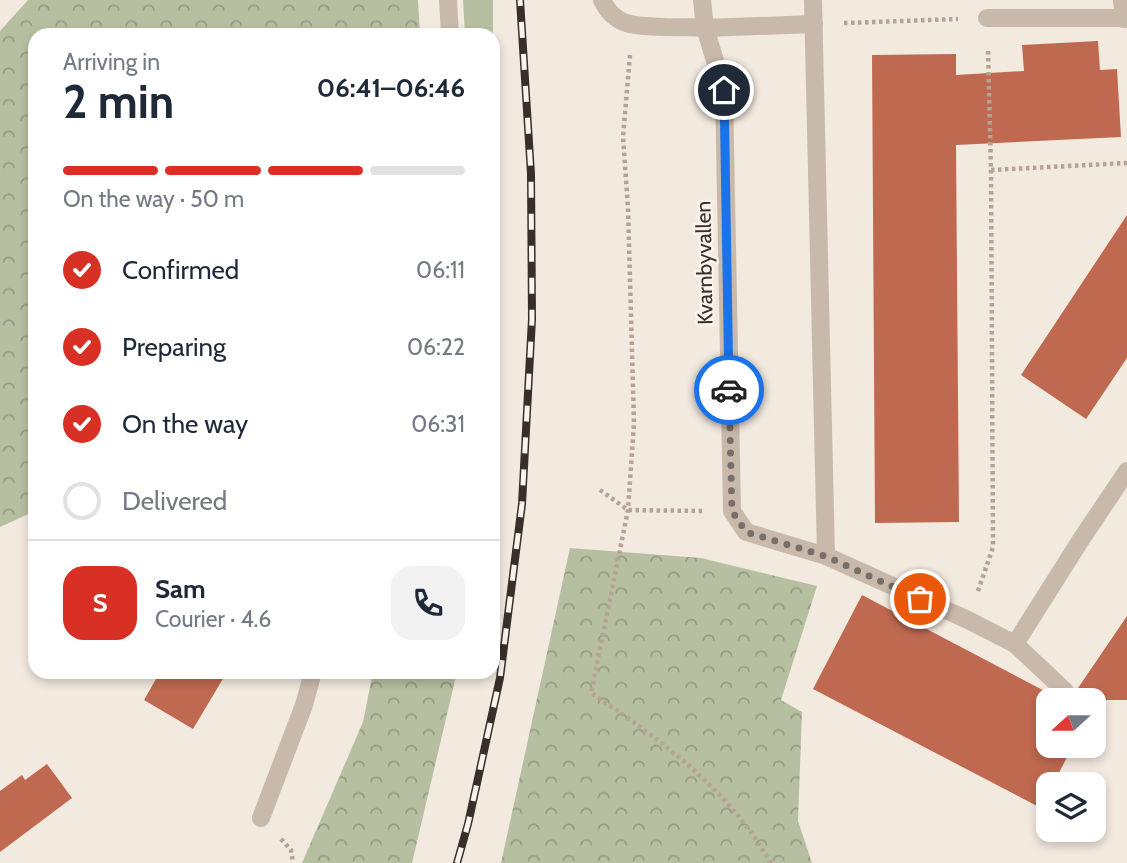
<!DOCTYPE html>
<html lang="en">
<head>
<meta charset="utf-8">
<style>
  :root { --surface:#fff; --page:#f2f2f3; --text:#1f2937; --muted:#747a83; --line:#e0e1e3; --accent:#d93025 }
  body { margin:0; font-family:Cabin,sans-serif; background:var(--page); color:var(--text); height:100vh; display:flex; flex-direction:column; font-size:26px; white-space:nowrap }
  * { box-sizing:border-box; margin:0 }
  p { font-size:23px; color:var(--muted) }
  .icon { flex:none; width:38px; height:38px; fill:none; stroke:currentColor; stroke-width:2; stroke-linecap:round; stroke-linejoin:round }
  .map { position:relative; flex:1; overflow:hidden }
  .sheet { position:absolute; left:28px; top:28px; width:472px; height:651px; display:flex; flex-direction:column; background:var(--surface); border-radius:21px; box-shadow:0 4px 10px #0003 }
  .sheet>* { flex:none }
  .needle { width:46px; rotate:249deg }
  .tools { position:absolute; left:1036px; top:688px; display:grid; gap:14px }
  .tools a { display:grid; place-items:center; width:70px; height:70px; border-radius:14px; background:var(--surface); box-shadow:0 4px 10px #0003; font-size:35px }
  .pin { position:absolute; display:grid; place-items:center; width:60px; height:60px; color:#fff; margin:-30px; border:4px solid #fff; border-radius:50%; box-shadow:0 2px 7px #0007 }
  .courier { position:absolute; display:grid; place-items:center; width:70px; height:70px; margin:-35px; border:5px solid #1a73e8; border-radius:50%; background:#fff; color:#222; box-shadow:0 2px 9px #0007 }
  .summary em { font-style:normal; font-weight:700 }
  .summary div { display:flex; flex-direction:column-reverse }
  .summary { display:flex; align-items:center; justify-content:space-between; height:119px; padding:0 35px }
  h1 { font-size:46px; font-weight:700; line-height:52px }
  .bar { display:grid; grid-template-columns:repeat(4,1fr); gap:10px 7px; align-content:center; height:84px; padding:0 35px }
  .bar i { height:9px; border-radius:5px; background:var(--line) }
  .bar .current { background:var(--accent) }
  .bar p { grid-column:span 4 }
  .line { display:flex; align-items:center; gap:18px; padding:0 35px; border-top:2px solid var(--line) }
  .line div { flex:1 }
  .round { display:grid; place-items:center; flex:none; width:74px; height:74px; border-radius:21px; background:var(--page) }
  ol { padding:0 35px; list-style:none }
  li { display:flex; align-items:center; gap:21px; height:77px }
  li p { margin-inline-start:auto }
  li .icon { padding:7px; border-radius:50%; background:var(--accent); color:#fff; stroke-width:4 }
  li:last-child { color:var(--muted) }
  li i { width:38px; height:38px; border:4px solid var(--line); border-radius:50% }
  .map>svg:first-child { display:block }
</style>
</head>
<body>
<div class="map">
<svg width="1127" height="863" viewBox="0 0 1127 863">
  <defs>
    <pattern id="forest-crowns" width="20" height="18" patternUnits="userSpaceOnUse" patternTransform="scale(1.75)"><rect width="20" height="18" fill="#b6c0a0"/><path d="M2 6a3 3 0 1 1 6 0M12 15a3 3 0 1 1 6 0" fill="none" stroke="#959c83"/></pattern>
  </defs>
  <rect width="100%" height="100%" fill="#f2e9df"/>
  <polygon fill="#b6c0a0" points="463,0 493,0 493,35 465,35"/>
  <g fill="url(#forest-crowns)">
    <polygon points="28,0 418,0 420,35 35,35 35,511 0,527 0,31"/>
    <polygon points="570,548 701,558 817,586 781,700 802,712 798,821 812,863 501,863"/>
    <polygon points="373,672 457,672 412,863 302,863 363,722"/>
  </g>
  <g fill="#bf6950">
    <polygon points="1098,41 1100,70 1117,69 1121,137 956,145 959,522 875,523 872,55 956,54 956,75 1024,71 1022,45"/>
    <polygon points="1127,215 1127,358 1086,419 1021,375"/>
    <polygon points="862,595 1054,696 1058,700 1048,700 1048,746 1073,746 1053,784 1048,784 1048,793 1041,808 813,689"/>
    <polygon points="1127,616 1127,700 1072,700 1076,694 1076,691"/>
    <polygon points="160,672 227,672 193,729 144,700"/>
    <polygon points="47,764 72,798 0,852 0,791 22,775 25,780"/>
  </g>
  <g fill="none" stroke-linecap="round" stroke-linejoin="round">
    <g stroke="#b5a396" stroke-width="4.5" stroke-dasharray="3.5 3.5" stroke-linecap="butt">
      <polyline points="844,23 958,19"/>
      <path d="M630,55L623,137L628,208L634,423L628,510L591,693C647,730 706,773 747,827C756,838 763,851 771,863"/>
      <polyline points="991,170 1127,163"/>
      <polyline points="600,490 628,510 703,511"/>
      <polyline points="978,591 993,547 991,170 988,50"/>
      <polyline points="281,839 291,850 293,863"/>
    </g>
    <g stroke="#c9b9ab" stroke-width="18">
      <polyline points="702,0 705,28 814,24"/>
      <polyline points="813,0 826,556"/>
      <polyline points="1015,644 1065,691"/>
    </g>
    <g stroke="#c9b9ab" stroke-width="18">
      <polyline points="448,0 450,35"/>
      <path d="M602,0C615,28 638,26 665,27C678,27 691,27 705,28L724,90L732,511L746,532L826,556L968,620L1015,644L1082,538L1127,471"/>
      <polyline points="1122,0 1124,19"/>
      <polyline points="987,18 1127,18"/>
      <polyline points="261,818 304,705 313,672"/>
    </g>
    <defs>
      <polyline id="rail" points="457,863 468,824 500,678 522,504 532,319 531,174 520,0"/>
    </defs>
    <use href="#rail" stroke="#382e2a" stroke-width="8"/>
    <use href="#rail" stroke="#f9f3eb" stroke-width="5" stroke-dasharray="16" stroke-linecap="butt"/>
  </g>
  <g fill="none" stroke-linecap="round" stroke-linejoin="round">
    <polyline stroke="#796f69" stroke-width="7" stroke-dasharray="0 12.6" points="729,390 732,511 746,532 825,556 920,599"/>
    <polyline stroke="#1a73e8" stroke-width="9" points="724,90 729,390"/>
  </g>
  <g text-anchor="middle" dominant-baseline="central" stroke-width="5" stroke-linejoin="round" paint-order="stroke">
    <g font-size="21" fill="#382e2a" stroke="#f9f3eb">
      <text transform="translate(704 263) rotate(-91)">Kvarnbyvallen</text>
    </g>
  </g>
</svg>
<div class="tools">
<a><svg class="needle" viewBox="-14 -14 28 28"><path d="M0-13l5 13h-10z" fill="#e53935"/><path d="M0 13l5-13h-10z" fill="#747a83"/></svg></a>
<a><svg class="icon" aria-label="layers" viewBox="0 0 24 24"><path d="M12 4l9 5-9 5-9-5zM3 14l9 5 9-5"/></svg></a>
</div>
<div class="pin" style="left:920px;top:599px;background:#ea580c"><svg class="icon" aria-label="bag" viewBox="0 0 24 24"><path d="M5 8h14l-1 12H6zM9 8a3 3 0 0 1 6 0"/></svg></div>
<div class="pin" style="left:724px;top:90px;background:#1f2937"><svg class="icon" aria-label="home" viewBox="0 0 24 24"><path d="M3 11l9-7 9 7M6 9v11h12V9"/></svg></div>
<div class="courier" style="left:729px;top:390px"><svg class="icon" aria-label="car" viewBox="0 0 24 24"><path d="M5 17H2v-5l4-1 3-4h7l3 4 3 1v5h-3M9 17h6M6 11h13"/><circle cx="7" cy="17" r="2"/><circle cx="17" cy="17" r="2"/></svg></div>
<section class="sheet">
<div class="summary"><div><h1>2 min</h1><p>Arriving in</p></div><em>06:41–06:46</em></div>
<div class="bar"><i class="current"></i><i class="current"></i><i class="current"></i><i></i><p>On the way · 50 m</p></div>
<ol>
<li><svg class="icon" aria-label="check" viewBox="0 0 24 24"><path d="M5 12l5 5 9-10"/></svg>Confirmed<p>06:11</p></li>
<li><svg class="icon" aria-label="check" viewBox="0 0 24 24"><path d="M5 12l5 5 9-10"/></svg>Preparing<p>06:22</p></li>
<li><svg class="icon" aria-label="check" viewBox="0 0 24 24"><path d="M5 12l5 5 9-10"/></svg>On the way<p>06:31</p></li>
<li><i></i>Delivered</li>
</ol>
<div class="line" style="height:126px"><b class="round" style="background:var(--accent);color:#fff">S</b><div><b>Sam</b><p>Courier · 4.6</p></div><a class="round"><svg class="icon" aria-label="phone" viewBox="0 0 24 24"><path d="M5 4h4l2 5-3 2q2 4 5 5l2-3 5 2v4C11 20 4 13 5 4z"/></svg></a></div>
</section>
</div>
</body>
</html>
